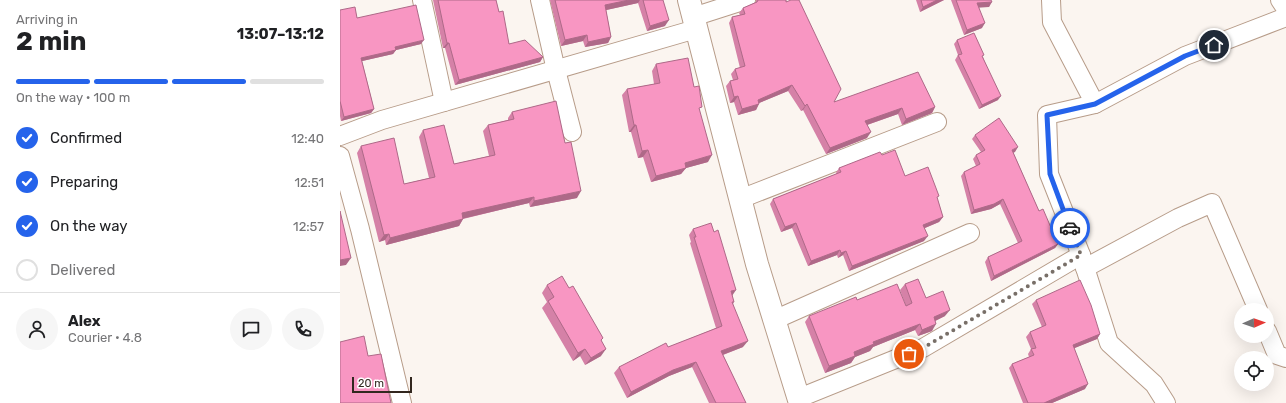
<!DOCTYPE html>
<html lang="en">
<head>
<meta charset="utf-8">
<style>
  :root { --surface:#fff; --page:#f6f6f6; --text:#202124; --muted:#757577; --line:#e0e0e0; --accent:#2563eb }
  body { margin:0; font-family:Rubik,sans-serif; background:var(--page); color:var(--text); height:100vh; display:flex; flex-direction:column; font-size:15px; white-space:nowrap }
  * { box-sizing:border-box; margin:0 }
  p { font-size:13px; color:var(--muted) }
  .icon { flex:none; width:22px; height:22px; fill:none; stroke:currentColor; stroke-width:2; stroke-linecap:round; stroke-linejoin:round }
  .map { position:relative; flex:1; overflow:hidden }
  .panel { display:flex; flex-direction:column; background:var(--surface); width:340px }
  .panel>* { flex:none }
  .needle { width:26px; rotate:88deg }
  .buttons { position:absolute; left:894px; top:303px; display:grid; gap:8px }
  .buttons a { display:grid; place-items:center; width:40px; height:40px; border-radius:50%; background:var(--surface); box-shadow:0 4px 16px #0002; font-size:20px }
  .scale { position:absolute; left:12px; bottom:10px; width:60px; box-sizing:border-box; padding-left:4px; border:2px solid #32271f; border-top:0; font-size:11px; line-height:14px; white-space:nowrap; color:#32271f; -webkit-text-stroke:3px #fff; paint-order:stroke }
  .pin { position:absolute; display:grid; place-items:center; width:34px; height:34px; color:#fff; margin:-17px; border:2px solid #fff; border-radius:50%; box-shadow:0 1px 4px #0007 }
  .courier { position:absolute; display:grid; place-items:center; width:40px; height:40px; margin:-20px; border:3px solid #2563eb; border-radius:50%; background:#fff; color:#222; box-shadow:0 1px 5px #0007 }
  .overview em { font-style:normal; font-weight:700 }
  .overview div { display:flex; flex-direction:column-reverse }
  .overview { display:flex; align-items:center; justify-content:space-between; height:68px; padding:0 16px }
  h1 { font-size:26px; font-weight:700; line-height:30px }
  .bar { display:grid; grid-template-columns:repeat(4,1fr); gap:6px 4px; align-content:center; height:48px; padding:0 16px }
  .bar i { height:5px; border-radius:3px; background:var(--line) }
  .bar .current { background:var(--accent) }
  .bar p { grid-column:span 4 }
  .line { display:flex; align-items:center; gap:10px; padding:0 16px; border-top:1px solid var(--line) }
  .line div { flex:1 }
  .round { display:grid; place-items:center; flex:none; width:42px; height:42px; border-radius:21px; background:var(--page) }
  ol { padding:0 16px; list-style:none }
  li { display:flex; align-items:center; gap:12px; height:44px }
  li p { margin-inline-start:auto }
  li .icon { padding:4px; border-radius:50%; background:var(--accent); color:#fff; stroke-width:4 }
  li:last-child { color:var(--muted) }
  li i { width:22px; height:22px; border:2px solid var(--line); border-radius:50% }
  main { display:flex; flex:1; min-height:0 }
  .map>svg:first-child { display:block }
</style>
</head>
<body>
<main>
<section class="panel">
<div class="overview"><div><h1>2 min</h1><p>Arriving in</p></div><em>13:07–13:12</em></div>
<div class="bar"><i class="current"></i><i class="current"></i><i class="current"></i><i></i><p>On the way · 100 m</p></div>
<ol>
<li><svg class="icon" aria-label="check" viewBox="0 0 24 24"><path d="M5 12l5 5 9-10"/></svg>Confirmed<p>12:40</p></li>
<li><svg class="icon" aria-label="check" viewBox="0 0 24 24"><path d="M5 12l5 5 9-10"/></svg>Preparing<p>12:51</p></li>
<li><svg class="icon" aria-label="check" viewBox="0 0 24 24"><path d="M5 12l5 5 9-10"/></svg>On the way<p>12:57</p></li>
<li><i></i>Delivered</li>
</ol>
<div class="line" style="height:72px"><a class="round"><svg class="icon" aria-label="person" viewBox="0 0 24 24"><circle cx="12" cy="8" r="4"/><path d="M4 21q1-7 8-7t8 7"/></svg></a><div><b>Alex</b><p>Courier · 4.8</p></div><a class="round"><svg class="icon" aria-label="chat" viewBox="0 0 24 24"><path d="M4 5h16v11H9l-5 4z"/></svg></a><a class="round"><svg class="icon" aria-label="phone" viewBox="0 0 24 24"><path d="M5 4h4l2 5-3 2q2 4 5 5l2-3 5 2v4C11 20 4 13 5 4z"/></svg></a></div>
</section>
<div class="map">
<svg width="946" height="403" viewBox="0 0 946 403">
  <rect width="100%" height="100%" fill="#fbf5f0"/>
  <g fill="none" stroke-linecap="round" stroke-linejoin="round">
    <defs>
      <g id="minor">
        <polyline points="82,0 104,102"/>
        <polyline points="200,0 216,70 232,132"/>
        <polyline points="711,0 712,22 755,104 845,56 946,17"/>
        <polyline points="940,0 946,9"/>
        <polyline points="353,17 406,0"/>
        <polyline points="755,104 707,115 709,174 741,255 769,343 814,384 826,403"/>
        <polyline points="0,136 42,120 356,29"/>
        <polyline points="0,156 20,229 62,403"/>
        <polyline points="400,199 597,122"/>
        <polyline points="745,268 838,218 872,203 918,310"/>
        <polyline points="434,320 630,233"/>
        <polyline points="927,331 937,355 946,358"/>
        <polyline points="459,398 583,348 741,255"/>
      </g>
      <polyline id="tertiary" points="349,0 417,264 460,403"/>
    </defs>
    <use href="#minor" stroke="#b79c89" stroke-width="20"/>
    <use href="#tertiary" stroke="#b79c89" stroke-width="24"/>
    <use href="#minor" stroke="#fff" stroke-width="18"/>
    <use href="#tertiary" stroke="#fff" stroke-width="22"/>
  </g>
  <g fill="#d581a7">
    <polygon points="93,0 156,0 159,12 169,44 203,57 200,62 115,85 105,48 103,48"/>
    <polygon points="210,0 323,0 325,26 307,31 298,3 266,10 271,37 268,43 245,47 243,41 221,46"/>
    <polygon points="416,0 446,0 494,102 595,107 592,113 562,125 558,114 527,125 527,138 486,154 463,110 461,111 448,91 419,103 416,110 398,115 394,102 390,103 386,86 390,81 393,80 391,74 395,69 400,68 389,23 392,17 400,15 399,13 403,8 416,2"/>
    <polygon points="576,0 604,0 580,12"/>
    <polygon points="611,0 651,0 649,7 639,7 642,28 624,35"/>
    <polygon points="0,10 17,18 81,44 56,50 53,54 22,61 34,109 31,113 1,121 0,116"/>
    <polygon points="617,40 643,57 658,100 639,109 615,60 618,55 614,44"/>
    <polygon points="316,64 354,87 368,162 346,168 341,174 311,182 303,157 298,158 291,132 289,132 282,95 287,89 314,84 312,71"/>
    <polygon points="172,112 237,198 190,207 189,203 123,219 119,226 46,245 45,240 39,242 17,153 21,146 64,184 89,178 79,137 83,130 114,164 149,156 143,131 148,125 168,120 168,118"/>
    <polygon points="635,135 675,152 673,152 699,211 718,244 715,248 651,281 645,262 648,257 678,243 660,204 651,209 631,214 621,176 624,172 636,166 633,159 636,155 641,152 632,139"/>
    <polygon points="542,155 565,176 597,198 603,217 599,222 585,228 584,241 509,271 503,255 498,258 497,255 468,266 452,228 441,232 430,204 433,199 496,174 496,173 499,168"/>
    <polygon points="353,229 392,295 394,302 393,304 403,347 383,355 406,403 369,403 352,367 329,376 287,398 274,373 279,367 376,328 350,243 351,242 349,235"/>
    <polygon points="565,284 586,298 605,316 595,321 592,331 578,336 575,330 533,347 530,351 515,357 511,363 485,373 465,322 469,316 517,300 566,306 560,290"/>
    <polygon points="207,285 262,341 261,356 245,365 240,356 233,361 202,308 207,302 202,293"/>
    <polygon points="696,300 760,334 757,339 734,348 745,389 712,403 683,403 669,368 672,364 689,357 688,354 691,349 686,337 690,332 702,327 692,304"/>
  </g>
  <g fill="#ae6988">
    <polygon points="289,0 300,0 298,3 262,11 265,5"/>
    <polygon points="597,0 604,0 580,12 583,7"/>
    <polygon points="652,2 649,7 634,8 637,3"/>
    <polygon points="329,20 325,26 307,31 310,26"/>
    <polygon points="645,23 642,28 624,35 627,30"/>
    <polygon points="247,35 243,41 221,46 225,40"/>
    <polygon points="271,37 268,43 245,47 248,42"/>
    <polygon points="84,40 81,44 52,51 55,47"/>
    <polygon points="107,43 109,43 105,48 103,48"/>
    <polygon points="56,50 53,54 18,62 21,58"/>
    <polygon points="203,57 200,62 115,85 119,80"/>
    <polygon points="452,85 448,91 414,105 418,100"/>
    <polygon points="398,96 394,102 390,103 394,97"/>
    <polygon points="661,96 658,100 639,109 642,105"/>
    <polygon points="419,104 416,110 398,115 402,109"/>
    <polygon points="467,104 463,110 461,111 465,106"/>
    <polygon points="595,107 592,113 562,125 566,119"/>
    <polygon points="562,108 558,114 521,127 525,121"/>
    <polygon points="34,109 31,113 1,121 4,117"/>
    <polygon points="294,125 296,125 291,132 289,132"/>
    <polygon points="531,132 527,138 486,154 490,148"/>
    <polygon points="678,147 675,152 669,155 672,150"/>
    <polygon points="308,150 303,157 298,158 302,151"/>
    <polygon points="372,155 368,162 346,168 341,174 311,182 316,176 345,163"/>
    <polygon points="241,191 237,198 190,207 194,201"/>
    <polygon points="194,197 189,203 117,220 122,213"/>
    <polygon points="663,199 660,204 651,209 631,214 634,210"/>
    <polygon points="603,217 599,222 580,230 583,225"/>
    <polygon points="123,219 119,226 46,245 50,238"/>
    <polygon points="456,223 452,228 441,232 445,227"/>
    <polygon points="49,234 45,240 39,242 44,235"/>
    <polygon points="588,236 584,241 509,271 512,266"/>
    <polygon points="718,244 715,248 651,281 654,276"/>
    <polygon points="500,250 497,255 468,266 471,261"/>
    <polygon points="506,251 503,255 498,258 501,253"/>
    <polygon points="11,258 6,265 0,266 0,260"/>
    <polygon points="396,290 392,296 391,291"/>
    <polygon points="610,310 605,316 589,324 594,317"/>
    <polygon points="580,324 575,330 533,347 530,351 515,357 511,363 485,373 489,366 533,342"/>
    <polygon points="596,324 592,331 578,336 582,330"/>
    <polygon points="760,334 757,339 730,350 733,345"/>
    <polygon points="408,341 403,347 377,357 381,351"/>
    <polygon points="245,349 240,356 233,361 238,353"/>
    <polygon points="266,349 261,356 245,365 251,358"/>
    <polygon points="356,362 352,367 329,376 287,398 291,392 333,370"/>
    <polygon points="748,384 745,389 712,403 704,403"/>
  </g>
  <g fill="#f896c2" stroke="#ae6988">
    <polygon points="98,0 156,0 159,12 163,11 169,44 185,40 203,57 119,80 109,43 107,43"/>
    <polygon points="215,0 289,0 265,5 271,37 248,42 247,35 225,40"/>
    <polygon points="303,0 323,0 329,20 310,26"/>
    <polygon points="418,0 446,0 446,2 451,0 459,0 501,89 494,102 578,72 595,107 566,119 562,108 525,121 531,132 490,148 467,104 465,106 452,85 418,100 419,104 402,109 398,96 394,97 390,81 398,79 395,69 405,66 392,17 405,14 403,8 417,2"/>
    <polygon points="581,0 597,0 583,7"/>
    <polygon points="616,0 651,0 652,2 637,3 645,23 627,30"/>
    <polygon points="76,5 84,40 55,47 56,50 21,58 34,109 4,117 0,101 0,10 15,7 17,18"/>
    <polygon points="634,33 644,55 642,56 661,96 642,105 618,55 622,54 617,40"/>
    <polygon points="348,58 354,87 359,86 362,107 359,108 372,155 345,163 346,168 316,176 308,150 302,151 296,125 294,125 287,89 320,83 316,64"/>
    <polygon points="216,101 225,143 231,142 241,191 194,201 194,197 122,213 123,219 50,238 49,234 44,235 21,146 54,138 64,184 95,177 83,130 104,125 114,164 155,155 148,125 174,119 172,112"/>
    <polygon points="659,118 678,147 672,150 699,211 703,209 718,244 654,276 648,257 682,241 663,199 654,204 634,210 624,172 640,164 636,155 645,150 635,135"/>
    <polygon points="555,150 565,176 588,167 599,196 597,197 603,217 583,225 588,236 512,266 506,251 501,253 500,250 471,261 456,223 445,227 433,199 501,172 499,168 540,152 542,155"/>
    <polygon points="0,211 11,258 0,260"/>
    <polygon points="371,223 374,232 378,230 396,290 391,291 394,302 392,302 408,341 381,351 406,403 376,403 356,362 333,370 291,392 279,367 326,343 328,347 382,326 354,237 356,237 353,229"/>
    <polygon points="222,276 229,288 233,286 263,338 261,340 266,349 251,358 245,349 238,353 208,301 214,297 207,285"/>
    <polygon points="578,279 586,298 603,291 610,310 594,317 596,324 582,330 580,324 533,342 534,344 514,352 515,356 489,366 469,316 516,297 517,300 557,284 566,306 572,303 565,284"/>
    <polygon points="740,280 751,305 760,334 733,345 748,384 704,403 688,403 672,364 694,355 691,349 696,348 690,332 706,325 696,300"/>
    <polygon points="24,336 28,356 41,354 51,403 0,403 0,342"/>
  </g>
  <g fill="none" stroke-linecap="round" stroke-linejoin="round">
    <polyline stroke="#786f68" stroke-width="4" stroke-dasharray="0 7.2" points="569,354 583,348 741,255 730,228"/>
    <polyline stroke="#2563eb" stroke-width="5" points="730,228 710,174 707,115 755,104 845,56 874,45"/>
  </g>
</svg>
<div class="buttons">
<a><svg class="needle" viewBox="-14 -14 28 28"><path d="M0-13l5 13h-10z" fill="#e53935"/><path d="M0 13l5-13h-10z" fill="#757577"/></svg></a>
<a><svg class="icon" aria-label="locate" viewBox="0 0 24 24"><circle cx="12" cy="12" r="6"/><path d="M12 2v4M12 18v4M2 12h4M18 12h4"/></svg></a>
</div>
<div class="scale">20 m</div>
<div class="pin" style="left:569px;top:354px;background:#ea580c"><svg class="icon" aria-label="bag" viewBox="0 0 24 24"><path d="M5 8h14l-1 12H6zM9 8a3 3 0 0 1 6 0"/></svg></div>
<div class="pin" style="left:874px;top:45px;background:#1f2937"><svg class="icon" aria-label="home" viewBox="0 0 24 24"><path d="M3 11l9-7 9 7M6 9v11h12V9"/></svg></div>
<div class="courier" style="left:730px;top:228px"><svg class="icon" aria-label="car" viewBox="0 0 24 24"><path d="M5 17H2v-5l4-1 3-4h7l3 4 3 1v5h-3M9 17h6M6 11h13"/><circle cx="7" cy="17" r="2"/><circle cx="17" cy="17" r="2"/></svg></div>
</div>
</main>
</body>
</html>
